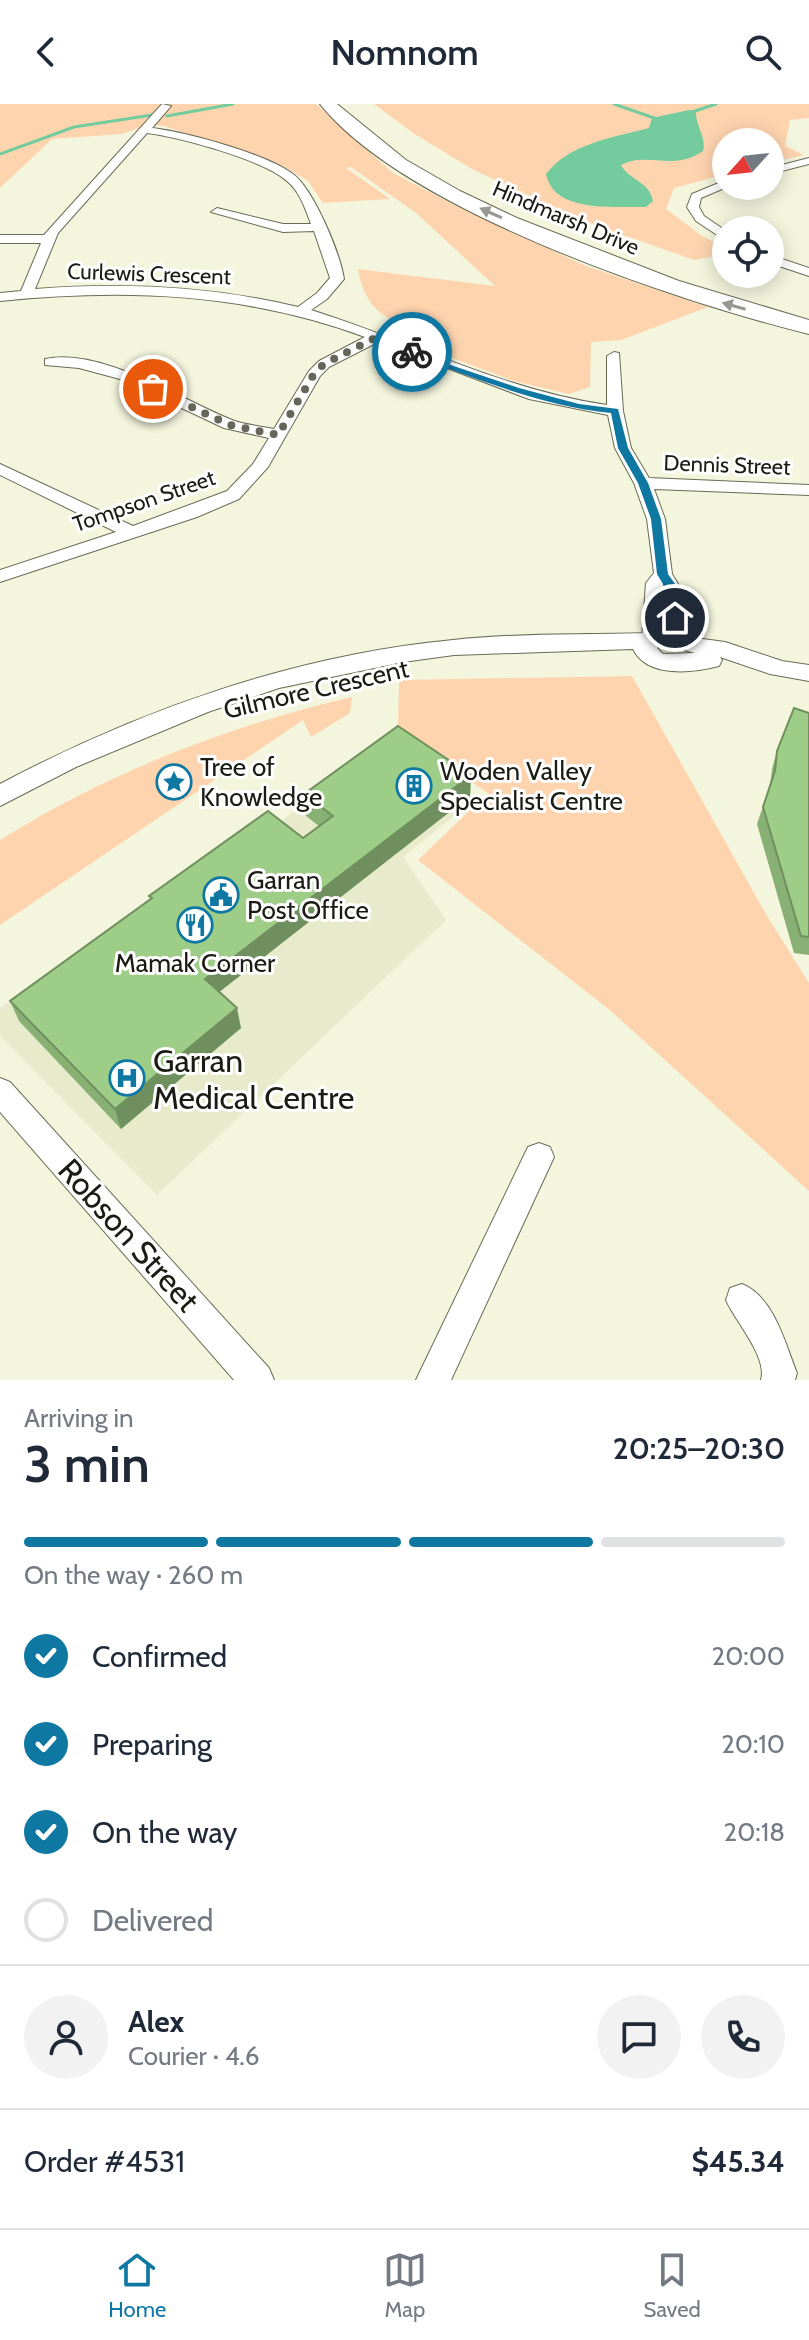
<!DOCTYPE html>
<html lang="en">
<head>
<meta charset="utf-8">
<style>
  :root { --surface:#fff; --page:#f2f2f3; --text:#1f2937; --muted:#747a83; --line:#e0e1e3; --accent:#0e78a3 }
  body { margin:0; font-family:Cabin,sans-serif; background:var(--page); color:var(--text); height:100vh; display:flex; flex-direction:column; font-size:30px; white-space:nowrap }
  * { box-sizing:border-box; margin:0 }
  p { font-size:26px; color:var(--muted) }
  .icon { flex:none; width:44px; height:44px; fill:none; stroke:currentColor; stroke-width:2; stroke-linecap:round; stroke-linejoin:round }
  .map { position:relative; height:1276px; overflow:hidden }
  .details { display:flex; flex-direction:column; background:var(--surface); flex:1 }
  .details>* { flex:none }
  .needle { width:52px; rotate:243deg }
  .tools { position:absolute; left:712px; top:24px; display:grid; gap:16px }
  .tools a { display:grid; place-items:center; width:72px; height:72px; border-radius:50%; background:var(--surface); box-shadow:0 4px 20px #0003; font-size:40px }
  .pin { position:absolute; display:grid; place-items:center; width:68px; height:68px; color:#fff; margin:-34px; border:4px solid #fff; border-radius:50%; box-shadow:0 2px 8px #0007 }
  .courier { position:absolute; display:grid; place-items:center; width:80px; height:80px; margin:-40px; border:6px solid #0e78a3; border-radius:50%; background:#fff; color:#222; box-shadow:0 2px 10px #0007 }
  .head em { font-style:normal; font-weight:600 }
  .head div { display:flex; flex-direction:column-reverse }
  .head { display:flex; align-items:center; justify-content:space-between; height:136px; padding:0 24px }
  h1 { font-size:52px; font-weight:600; line-height:60px }
  .bar { display:grid; grid-template-columns:repeat(4,1fr); gap:12px 8px; align-content:center; height:96px; padding:0 24px }
  .bar i { height:10px; border-radius:6px; background:var(--line) }
  .bar .current { background:var(--accent) }
  .bar p { grid-column:span 4 }
  .line { display:flex; align-items:center; gap:20px; padding:0 24px; border-top:2px solid var(--line) }
  .line div { flex:1 }
  .round { display:grid; place-items:center; flex:none; width:84px; height:84px; border-radius:42px; background:var(--page) }
  ol { padding:0 24px; list-style:none }
  li { display:flex; align-items:center; gap:24px; height:88px }
  li p { margin-inline-start:auto }
  li .icon { padding:8px; border-radius:50%; background:var(--accent); color:#fff; stroke-width:4 }
  li:last-child { color:var(--muted) }
  li i { width:44px; height:44px; border:4px solid var(--line); border-radius:50% }
  header { display:flex; justify-content:space-between; align-items:center; height:104px; padding:0 24px; background:var(--surface); font-size:36px; font-weight:600 }
  .dock { display:flex; justify-content:space-around; align-items:center; height:112px; border-top:2px solid var(--line); background:var(--surface); font-size:22px; color:var(--muted) }
  .dock a { display:grid; justify-items:center; gap:4px }
  .dock .current { color:var(--accent) }
  .map>svg:first-child { display:block }
</style>
</head>
<body>
<header><svg class="icon" aria-label="back" viewBox="0 0 24 24"><path d="M15 5l-7 7 7 7"/></svg>Nomnom<svg class="icon" aria-label="search" viewBox="0 0 24 24"><circle cx="10" cy="10" r="6"/><path d="M15 15l6 6"/></svg></header>
<div class="map">
<svg width="809" height="1276" viewBox="0 0 809 1276">
  <rect width="100%" height="100%" fill="#f3f5dd"/>
  <polygon fill="#e8ebcb" points="389,637 475,695 403,753 446,816 157,1091 0,932 0,904 273,723"/>
  <g fill="#fed4af">
    <path d="M0,0H316L393,69L458,103L586,162L708,203L621,236L591,238L590,283L569,290L514,277L428,245L435,231C395,221 365,211 358,165L495,182L416,109L351,63L346,64L390,95L323,99L308,77L285,63L164,22L150,21L121,30L52,35L0,84Z"/>
    <polygon points="374,0 809,0 809,14 790,16 785,42 804,51 770,59 770,38 726,38 726,70 674,84 666,105 702,132 726,144 726,150 694,156 578,115 472,65 413,29"/>
    <polygon points="632,572 767,812 809,879 809,1087 611,907 418,756 488,689 398,629 399,576"/>
    <path d="M352,593L350,609L311,633L303,616L0,821V736C109,668 228,622 352,593Z"/>
  </g>
  <path fill="#73cb9e" d="M689,6L696,7C695,21 707,34 703,47C673,68 648,47 621,61C629,76 649,77 653,97L646,103C615,102 554,110 546,70C570,39 612,34 649,24L652,14Z"/>
  <g fill="none" stroke-linecap="round" stroke-linejoin="round">
    <g stroke="#73cb9e" stroke-width="3">
      <polyline points="614,0 660,16"/>
      <polyline points="689,9 716,0"/>
      <polyline points="167,12 233,0"/>
      <polyline points="0,50 74,23 152,11"/>
    </g>
    <defs>
      <g id="minor">
        <path d="M162,0L171,2L152,24C186,28 267,50 293,70C314,86 340,149 344,175L327,195L311,206C410,237 503,286 607,301V252L614,248L619,249L623,307L631,344L649,374L809,381V391L654,385L665,415L672,470L678,480L688,536L685,540H671L663,505L662,534L652,540L645,538L642,534L646,479L654,469L647,415L634,379L615,344L608,311L529,295L378,238L329,263L320,272L268,363L239,395L197,413L0,478V466L116,428L0,371V360L133,422L227,387L253,360L269,334L224,324L120,275L79,264L45,261V255C101,243 180,295 232,316C245,321 260,322 274,325L309,267L319,257L365,233C246,189 126,184 0,197V189L21,187L41,139H0V131H44ZM147,29C179,33 264,56 287,77C300,88 305,104 311,120H283L217,104L211,108L283,128L314,127L330,174L317,189L298,203C211,182 124,178 35,185L58,129Z"/>
        <polygon points="809,54 809,60 770,70 770,64"/>
        <polygon points="726,76 726,82 729,82 701,94 699,103 704,112 726,127 726,137 696,117 687,103 692,90"/>
        <polygon points="770,151 809,164 809,172 770,159"/>
        <polygon points="0,974 10,978 269,1264 274,1276 234,1276 0,1008"/>
        <polygon points="539,1039 550,1043 554,1053 451,1276 416,1276 528,1043"/>
        <path d="M742,1180C774,1193 785,1239 797,1269L795,1276H761C768,1253 735,1217 726,1196L730,1184Z"/>
      </g>
      <path id="tertiary" d="M665,525L688,533L725,538L782,557L809,561V577L770,570L720,553L722,556L719,562C692,569 647,574 633,545L454,551L403,558L279,584L208,608L76,663L0,702V680C139,606 295,551 453,536C517,529 582,531 647,529ZM663,540L695,549L663,550L657,544Z"/>
      <path id="primary" d="M320,0H337L406,56L460,87L517,114L679,177L809,216V230C676,197 406,107 320,0Z"/>
    </defs>
    <use href="#minor" stroke="#696b55" stroke-width="2"/>
    <use href="#tertiary" stroke="#696b55" stroke-width="2"/>
    <use href="#primary" stroke="#696b55" stroke-width="2"/>
    <use href="#minor" fill="#fff" fill-rule="evenodd"/>
    <use href="#tertiary" fill="#fff" fill-rule="evenodd"/>
    <use href="#primary" fill="#fff" fill-rule="evenodd"/>
  </g>
  <g fill="#88b074">
    <polygon points="809,609 809,851 794,849 757,720 770,682 772,665 777,647"/>
    <polygon points="471,671 470,692 219,888 241,924 121,1025 19,917 10,897 150,795 149,792 303,734 319,722 306,712 304,690"/>
  </g>
  <g fill="#6f905e">
    <polygon points="471,671 470,692 209,896 205,875"/>
    <polygon points="237,904 241,924 121,1025 115,1005"/>
  </g>
  <g fill="#9ecd87" stroke="#6f905e" stroke-width="2">
    <polygon points="794,604 809,609 809,833 801,832 763,703 775,667 777,647"/>
    <polygon points="398,622 471,671 205,875 237,904 115,1005 10,897 152,794 149,792 268,707 303,734 333,712 304,690"/>
  </g>
  <defs><path id="oneway-solid" d="M-6-.8H1V-3.2L6.5 0L1 3.2V.8H-6Z" transform="scale(2)"/></defs>
  <g fill="#989895">
    <use href="#oneway-solid" transform="translate(491 109) rotate(-156)"/>
    <use href="#oneway-solid" transform="translate(734 202) rotate(-164)"/>
  </g>
  <path fill="#0e78a3" d="M409,247L519,284L579,300L618,305L628,344L648,379L661,415L668,470L675,480L679,517L669,514L663,480L657,470L651,415L638,379L618,344L611,309C541,302 475,274 409,250Z"/>
  <g fill="none" stroke-linecap="round" stroke-linejoin="round">
    <polyline stroke="#66675a" stroke-width="8" stroke-dasharray="0 14.4" points="153,285 230,321 278,331 314,270 324,260 375,234 412,248"/>
  </g>
  <defs>
    <symbol id="sight-ring" viewBox="-11 -11 22 22"><circle r="9.5" fill="#fff" stroke="#0e78a3" stroke-width="1.5"/><path d="M0-6L1.8-2.2L6-1.7L2.9 1.2L3.7 5.4L0 3.3L-3.7 5.4L-2.9 1.2L-6-1.7L-1.8-2.2Z" fill="#0e78a3"/></symbol>
    <symbol id="building-ring" viewBox="-11 -11 22 22"><circle r="9.5" fill="#fff" stroke="#0e78a3" stroke-width="1.5"/><path d="M-4-6H4V6H1V3H-1V6H-4ZM-2.5-4.3h1.7v1.8h-1.7ZM.8-4.3h1.7v1.8H.8ZM-2.5-1h1.7V.8h-1.7ZM.8-1h1.7V.8H.8Z" fill="#0e78a3"/></symbol>
    <symbol id="civic-ring" viewBox="-11 -11 22 22"><circle r="9.5" fill="#fff" stroke="#0e78a3" stroke-width="1.5"/><path d="M-.6-6.5H3V-4.5H.6V-3L4-1V1h2V6H-6V1h2V-1L-.6-3ZM-1.2 2.5V6h2.4V2.5Z" fill="#0e78a3"/></symbol>
    <symbol id="restaurant-ring" viewBox="-11 -11 22 22"><circle r="9.5" fill="#fff" stroke="#0e78a3" stroke-width="1.5"/><path d="M-5-6h1v4h1v-4h1v4h1v-4h1v5L-1.5 .5V6h-2V.5L-5-1ZM5-6V6H3V1.5H1.5Q1.5-4 5-6Z" fill="#0e78a3"/></symbol>
    <symbol id="hospital-ring" viewBox="-11 -11 22 22"><circle r="9.5" fill="#fff" stroke="#0e78a3" stroke-width="1.5"/><path d="M-5-5h3v3.5h4V-5h3V5h-3V1.5h-4V5h-3Z" fill="#0e78a3"/></symbol>
  </defs>
  <g fill-rule="evenodd">
    <use href="#sight-ring" x="154" y="658" width="40" height="40"/>
    <use href="#building-ring" x="394" y="662" width="40" height="40"/>
    <use href="#civic-ring" x="201" y="771" width="40" height="40"/>
    <use href="#restaurant-ring" x="175" y="801" width="40" height="40"/>
    <use href="#hospital-ring" x="107" y="954" width="40" height="40"/>
  </g>
  <g text-anchor="middle" dominant-baseline="central" stroke-width="6" stroke-linejoin="round" paint-order="stroke">
    <g font-size="22" fill="#1a1b13" stroke="#fff">
      <text transform="translate(566 114) rotate(23)">Hindmarsh Drive</text>
      <text transform="translate(149 170) rotate(2)">Curlewis Crescent</text>
      <text transform="translate(727 361) rotate(2)">Dennis Street</text>
      <text transform="translate(144 397) rotate(-19)">Tompson Street</text>
    </g>
    <g font-size="26" fill="#1a1b13" stroke="#fff">
      <text transform="translate(316 585) rotate(-13)">Gilmore Crescent</text>
    </g>
    <g font-size="26" fill="#1a1b13" stroke="#fff" text-anchor="start">
      <text x="200" y="663">Tree of<tspan x="200" dy="30">Knowledge</tspan></text>
      <text x="440" y="667">Woden Valley<tspan x="440" dy="30">Specialist Centre</tspan></text>
      <text x="247" y="776">Garran<tspan x="247" dy="30">Post Office</tspan></text>
      <text x="195" y="859" text-anchor="middle">Mamak Corner</text>
    </g>
    <g font-size="32" fill="#1a1b13" stroke="#fff" text-anchor="start">
      <text x="153" y="956">Garran<tspan x="153" dy="37">Medical Centre</tspan></text>
    </g>
    <g font-size="32" fill="#1a1b13" stroke="#fff">
      <text transform="translate(129 1131) rotate(48)">Robson Street</text>
    </g>
  </g>
</svg>
<div class="tools">
<a><svg class="needle" viewBox="-14 -14 28 28"><path d="M0-13l5 13h-10z" fill="#e53935"/><path d="M0 13l5-13h-10z" fill="#747a83"/></svg></a>
<a><svg class="icon" aria-label="locate" viewBox="0 0 24 24"><circle cx="12" cy="12" r="6"/><path d="M12 2v4M12 18v4M2 12h4M18 12h4"/></svg></a>
</div>
<div class="pin" style="left:153px;top:285px;background:#ea580c"><svg class="icon" aria-label="bag" viewBox="0 0 24 24"><path d="M5 8h14l-1 12H6zM9 8a3 3 0 0 1 6 0"/></svg></div>
<div class="pin" style="left:675px;top:514px;background:#1f2937"><svg class="icon" aria-label="home" viewBox="0 0 24 24"><path d="M3 11l9-7 9 7M6 9v11h12V9"/></svg></div>
<div class="courier" style="left:412px;top:248px"><svg class="icon" aria-label="bike" viewBox="0 0 24 24"><circle cx="6" cy="16" r="4"/><circle cx="18" cy="16" r="4"/><path d="M6 16l4-8h5l3 8M10 8l3 8H6M13 5h3"/></svg></div>
</div>
<section class="details">
<div class="head"><div><h1>3 min</h1><p>Arriving in</p></div><em>20:25–20:30</em></div>
<div class="bar"><i class="current"></i><i class="current"></i><i class="current"></i><i></i><p>On the way · 260 m</p></div>
<ol>
<li><svg class="icon" aria-label="check" viewBox="0 0 24 24"><path d="M5 12l5 5 9-10"/></svg>Confirmed<p>20:00</p></li>
<li><svg class="icon" aria-label="check" viewBox="0 0 24 24"><path d="M5 12l5 5 9-10"/></svg>Preparing<p>20:10</p></li>
<li><svg class="icon" aria-label="check" viewBox="0 0 24 24"><path d="M5 12l5 5 9-10"/></svg>On the way<p>20:18</p></li>
<li><i></i>Delivered</li>
</ol>
<div class="line" style="height:144px"><a class="round"><svg class="icon" aria-label="person" viewBox="0 0 24 24"><circle cx="12" cy="8" r="4"/><path d="M4 21q1-7 8-7t8 7"/></svg></a><div><b>Alex</b><p>Courier · 4.6</p></div><a class="round"><svg class="icon" aria-label="chat" viewBox="0 0 24 24"><path d="M4 5h16v11H9l-5 4z"/></svg></a><a class="round"><svg class="icon" aria-label="phone" viewBox="0 0 24 24"><path d="M5 4h4l2 5-3 2q2 4 5 5l2-3 5 2v4C11 20 4 13 5 4z"/></svg></a></div>
<div class="line" style="height:104px"><div>Order #4531</div><b>$45.34</b></div>
</section>
<nav class="dock">
<a class="current"><svg class="icon" aria-label="home" viewBox="0 0 24 24"><path d="M3 11l9-7 9 7M6 9v11h12V9"/></svg>Home</a>
<a><svg class="icon" aria-label="map" viewBox="0 0 24 24"><path d="M3 6l6-2 6 2 6-2v14l-6 2-6-2-6 2zM9 4v14M15 6v14"/></svg>Map</a>
<a><svg class="icon" aria-label="saved" viewBox="0 0 24 24"><path d="M7 4h10v16l-5-4-5 4z"/></svg>Saved</a>
</nav>
</body>
</html>
